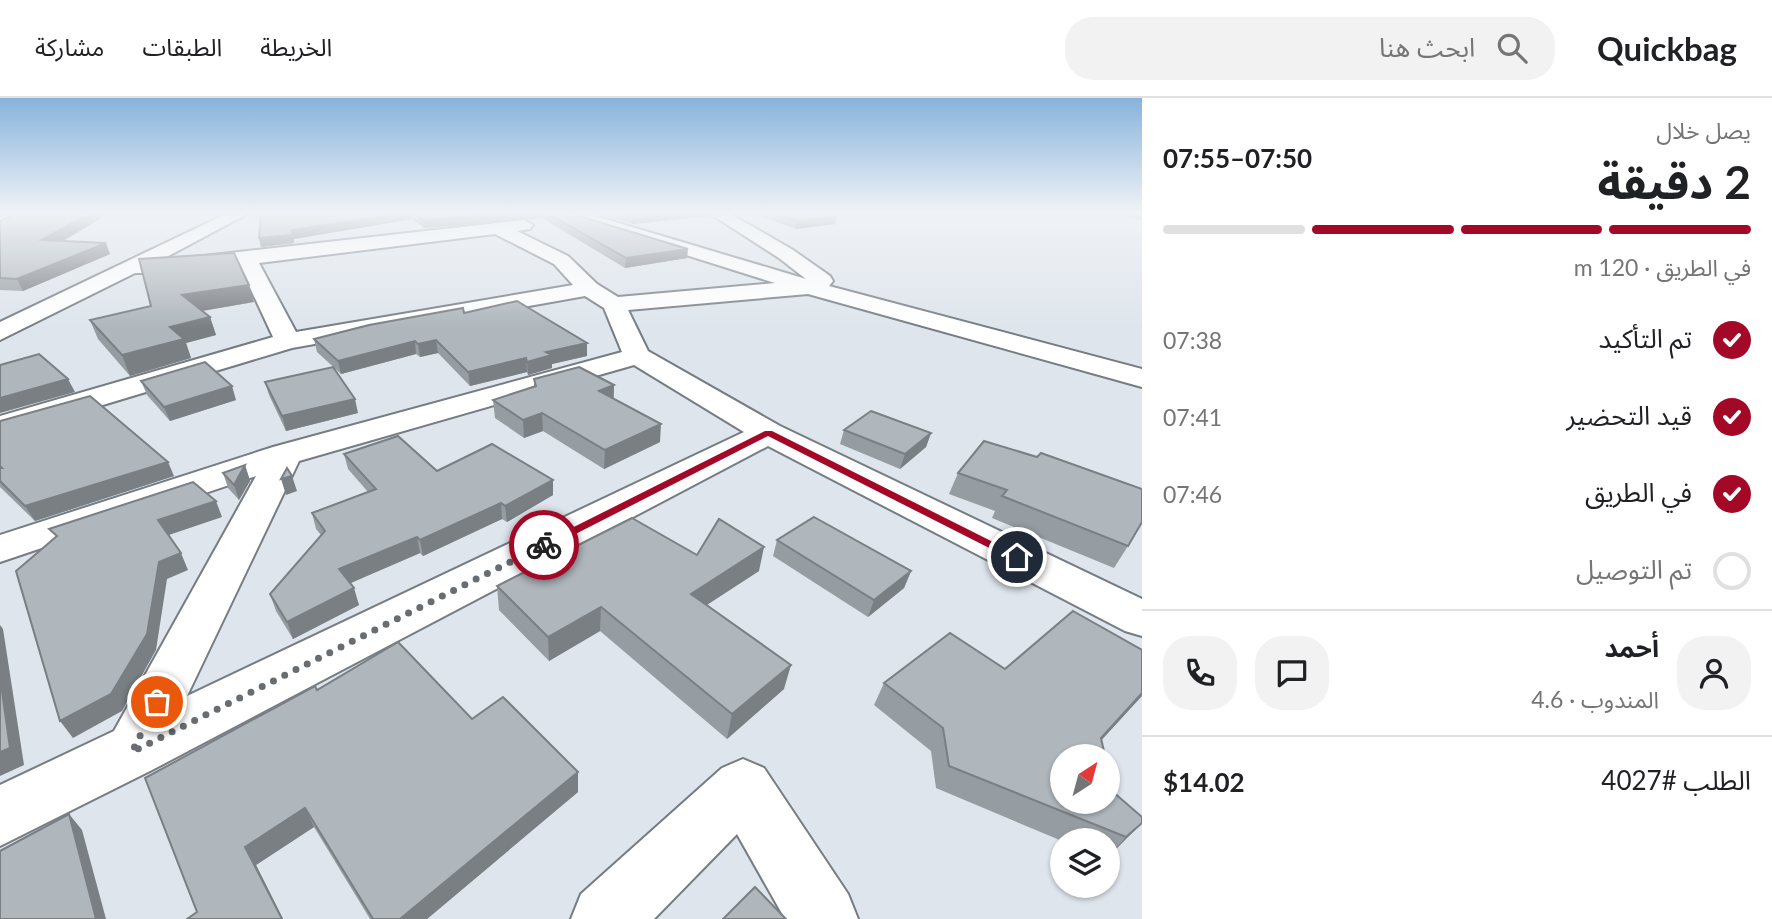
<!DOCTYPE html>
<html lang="ar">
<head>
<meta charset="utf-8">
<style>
  :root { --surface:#fff; --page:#f2f2f2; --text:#202124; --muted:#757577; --line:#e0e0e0; --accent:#a40827 }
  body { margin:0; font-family:Lato,"Noto Sans Arabic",sans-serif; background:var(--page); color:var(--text); direction:rtl; height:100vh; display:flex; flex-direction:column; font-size:26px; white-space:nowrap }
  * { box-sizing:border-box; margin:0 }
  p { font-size:23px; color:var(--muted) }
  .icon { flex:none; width:38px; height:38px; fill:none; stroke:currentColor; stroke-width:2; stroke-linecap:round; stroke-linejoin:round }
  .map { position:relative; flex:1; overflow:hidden; direction:ltr }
  .side { display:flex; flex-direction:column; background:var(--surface); width:630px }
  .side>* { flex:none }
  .needle { width:46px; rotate:36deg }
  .buttons { position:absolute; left:1050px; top:646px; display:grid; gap:14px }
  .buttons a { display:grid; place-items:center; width:70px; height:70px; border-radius:50%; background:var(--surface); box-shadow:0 2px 5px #0004; font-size:35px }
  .pin { position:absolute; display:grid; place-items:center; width:60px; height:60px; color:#fff; margin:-30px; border:4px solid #fff; border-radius:50%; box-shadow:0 2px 7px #0007 }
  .courier { position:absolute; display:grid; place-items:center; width:70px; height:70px; margin:-35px; border:5px solid #a40827; border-radius:50%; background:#fff; color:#222; box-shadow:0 2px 9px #0007 }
  .headline em { font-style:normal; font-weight:700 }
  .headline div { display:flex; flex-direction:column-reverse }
  .headline { display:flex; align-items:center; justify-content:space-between; height:119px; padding:0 21px }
  h1 { font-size:46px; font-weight:700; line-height:52px }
  .bar { display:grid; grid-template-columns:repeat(4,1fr); gap:10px 7px; align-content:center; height:84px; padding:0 21px }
  .bar i { height:9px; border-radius:5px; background:var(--line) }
  .bar .current { background:var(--accent) }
  .bar p { grid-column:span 4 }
  .line { display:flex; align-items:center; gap:18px; padding:0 21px; border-top:2px solid var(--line) }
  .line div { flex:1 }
  .round { display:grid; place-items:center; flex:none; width:74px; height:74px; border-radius:28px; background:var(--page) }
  ol { padding:0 21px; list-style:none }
  li { display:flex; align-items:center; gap:21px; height:77px }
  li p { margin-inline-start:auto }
  li .icon { padding:7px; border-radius:50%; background:var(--accent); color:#fff; stroke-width:4 }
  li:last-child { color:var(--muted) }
  li i { width:38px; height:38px; border:4px solid var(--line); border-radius:50% }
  header { display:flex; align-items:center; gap:42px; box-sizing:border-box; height:98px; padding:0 35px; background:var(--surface); border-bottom:2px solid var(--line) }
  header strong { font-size:33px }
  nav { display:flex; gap:38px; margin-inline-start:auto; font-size:24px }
  .search { width:490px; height:63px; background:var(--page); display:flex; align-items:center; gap:18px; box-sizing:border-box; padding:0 24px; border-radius:28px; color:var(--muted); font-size:26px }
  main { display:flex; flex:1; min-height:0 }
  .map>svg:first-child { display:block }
</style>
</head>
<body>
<header>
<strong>Quickbag</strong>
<div class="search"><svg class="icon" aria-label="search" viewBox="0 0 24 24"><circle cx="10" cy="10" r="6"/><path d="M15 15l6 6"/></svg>ابحث هنا</div>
<nav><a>الخريطة</a><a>الطبقات</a><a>مشاركة</a></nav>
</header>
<main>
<section class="side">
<div class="headline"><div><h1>2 دقيقة</h1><p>يصل خلال</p></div><em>07:50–07:55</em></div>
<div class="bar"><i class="current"></i><i class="current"></i><i class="current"></i><i></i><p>في الطريق · 120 m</p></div>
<ol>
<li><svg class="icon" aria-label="check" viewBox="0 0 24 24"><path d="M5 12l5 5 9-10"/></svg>تم التأكيد<p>07:38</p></li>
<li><svg class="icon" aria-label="check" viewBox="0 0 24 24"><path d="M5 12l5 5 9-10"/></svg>قيد التحضير<p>07:41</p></li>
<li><svg class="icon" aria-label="check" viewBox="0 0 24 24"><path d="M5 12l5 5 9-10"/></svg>في الطريق<p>07:46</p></li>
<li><i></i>تم التوصيل</li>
</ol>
<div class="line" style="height:126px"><a class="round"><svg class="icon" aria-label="person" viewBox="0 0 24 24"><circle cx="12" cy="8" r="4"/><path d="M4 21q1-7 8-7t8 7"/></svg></a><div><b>أحمد</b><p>المندوب · 4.6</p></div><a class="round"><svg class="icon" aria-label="chat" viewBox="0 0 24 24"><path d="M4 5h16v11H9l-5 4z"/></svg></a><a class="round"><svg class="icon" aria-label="phone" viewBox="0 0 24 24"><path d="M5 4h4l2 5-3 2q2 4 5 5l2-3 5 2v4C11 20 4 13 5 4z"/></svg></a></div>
<div class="line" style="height:91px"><div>الطلب #4027</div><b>$14.02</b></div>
</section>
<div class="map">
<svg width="1142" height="821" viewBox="0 0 1142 821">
  <rect width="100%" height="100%" fill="#dee5ec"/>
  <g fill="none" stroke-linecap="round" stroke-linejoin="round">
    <defs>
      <g id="minor">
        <path d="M228,115H249L159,163L524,122L533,127L530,131L517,133L568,158L597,186L618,199L775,185L562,118L560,115H585L806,181L779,160L709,115H729L793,152L830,178L833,183L829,188L1142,271V289L808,196L628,212L648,253L780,328L1142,501V538L1125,533L768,348L152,672L0,748V687L114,633L256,378L0,464V437L273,349L622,254L604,210L585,198L292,250L0,338V318L273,239L240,168L171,175H135L0,242V224ZM495,136L554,166L573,187L296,234L259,165ZM634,267L744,334L187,598L299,363Z"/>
        <polygon points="743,661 764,670 848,796 858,821 785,821 737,736 654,821 571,821 581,796 722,670"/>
      </g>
    </defs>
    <use href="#minor" stroke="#757c82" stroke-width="4"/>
    <use href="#minor" fill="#fff" fill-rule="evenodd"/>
  </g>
  <g fill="#969da2">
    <polygon points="17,115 110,115 63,143 110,156 23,193 0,192 0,123"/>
    <polygon points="263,115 569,115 687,160 625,170 542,120 424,130 412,121 294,141 294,145 261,149 259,140"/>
    <polygon points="594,115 710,115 709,118 632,126"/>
    <polygon points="752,115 832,115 837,118 835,126 796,131"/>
    <polygon points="1121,115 1142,115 1142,122 1130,119"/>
    <polygon points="254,204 203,213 210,219 216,237 186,245 191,260 130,278 98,241 90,222"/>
    <polygon points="464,215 587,245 587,258 552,266 552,270 528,277 527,274 470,288 438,255 420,259 416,256 341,276 317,254 314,241"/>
    <polygon points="534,281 614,287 614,301 660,344 604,371 543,333 524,340 495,320 493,302 534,289"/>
    <polygon points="141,283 236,302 170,323 147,297"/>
    <polygon points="265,284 358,315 286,333 269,297"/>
    <polygon points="0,323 174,378 35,423 0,389"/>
    <polygon points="844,332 931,335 926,349 900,371 840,346"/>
    <polygon points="984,343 1128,448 1114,470 992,420 995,413 949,396 958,375"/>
    <polygon points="344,356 437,373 553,382 553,397 507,424 502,421 423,458 420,455 350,485 359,507 293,541 276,513 270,496 321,437 316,431 312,415 368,394 348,371"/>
    <polygon points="245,367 250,383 239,402 228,390 223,375"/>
    <polygon points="777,442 911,473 904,490 868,519 773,458"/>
    <polygon points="759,473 706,507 784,591 727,641 600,533 549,563 499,512 497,488"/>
    <polygon points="884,585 1101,642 1112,693 1142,719 1124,743 1108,759 1108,742 1062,743 936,690 931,653 874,607"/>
    <polygon points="317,592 472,621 578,674 578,694 427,821 370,821 314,729 256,767 283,821 187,821 197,814"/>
  </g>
  <g fill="#7a7f84">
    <polygon points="0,115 10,115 0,119"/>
    <polygon points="90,115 110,115 47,152 42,142"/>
    <polygon points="403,115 412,115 412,121 294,141 294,145 261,149 259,140 292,132"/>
    <polygon points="504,115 541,115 542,120 424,130 423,122"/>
    <polygon points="666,115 710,115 709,118 632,126 632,118"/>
    <polygon points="837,118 835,126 796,131 797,123"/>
    <polygon points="106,145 110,156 23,193 17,181"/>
    <polygon points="688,151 687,160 625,170 626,160"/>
    <polygon points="249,187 254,204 188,215 182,197"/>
    <polygon points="210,219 216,237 186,245 191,260 130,278 122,257 170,229"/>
    <polygon points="436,242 438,255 420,259 418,246"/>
    <polygon points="415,243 416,256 341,276 338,263"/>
    <polygon points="587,245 587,258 552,266 552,270 528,277 527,264 546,254"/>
    <polygon points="526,260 527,274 470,288 468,274"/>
    <polygon points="68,281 75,294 0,315 0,300"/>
    <polygon points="614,287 613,304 599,293"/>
    <polygon points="232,288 236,302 170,323 164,309"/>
    <polygon points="355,301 358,315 286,333 282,318"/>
    <polygon points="542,315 543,333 524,340 523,322"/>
    <polygon points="661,326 660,344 604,371 605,352"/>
    <polygon points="931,335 926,349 900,371 905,356"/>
    <polygon points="168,364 174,378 35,423 25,408"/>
    <polygon points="245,367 250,383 239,402 234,387"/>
    <polygon points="292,378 297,393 286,397 281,381"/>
    <polygon points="553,382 553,397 507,424 505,408"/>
    <polygon points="216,403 222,419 166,438 158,422"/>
    <polygon points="501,405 502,421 423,458 420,442"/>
    <polygon points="417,439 420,455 344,488 339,471"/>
    <polygon points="764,449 759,473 687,520 691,496"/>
    <polygon points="181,455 188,472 167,481 156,552 122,613 73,640 60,623 159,464"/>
    <polygon points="911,473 904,490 868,519 874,502"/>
    <polygon points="354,490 359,507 293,541 287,524"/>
    <polygon points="601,509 600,533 549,563 548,539"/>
    <polygon points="0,527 3,531 24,667 0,678"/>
    <polygon points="791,567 784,591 727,641 732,616"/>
    <polygon points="1142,595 1142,598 1087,658 1101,640"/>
    <polygon points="578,674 578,694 427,821 400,821"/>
    <polygon points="305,710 314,729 256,767 283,821 282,821 245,749"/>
    <polygon points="69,716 82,732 106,821 96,821"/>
    <polygon points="1142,725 1108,759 1126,739"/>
  </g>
  <g fill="#afb6bc" stroke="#7a7f84" stroke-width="2">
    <polygon points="17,115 90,115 42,142 106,145 17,181 0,180 0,123"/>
    <polygon points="263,115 403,115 292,132 292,137 259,140 261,116"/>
    <polygon points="413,115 504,115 423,122"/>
    <polygon points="547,115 569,115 688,151 626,160"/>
    <polygon points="621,115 666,115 632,118"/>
    <polygon points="775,115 832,115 837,118 797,123"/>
    <polygon points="234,155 249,187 182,197 210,219 170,229 184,241 122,257 90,222 151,208 139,161"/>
    <polygon points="517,203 587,245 546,254 552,257 527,264 526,260 468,274 436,242 418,246 415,243 338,263 314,241 369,227 463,210 464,215"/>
    <polygon points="39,256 68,281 0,300 0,267"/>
    <polygon points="205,264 232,288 164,309 141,283"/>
    <polygon points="333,269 355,301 282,318 265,284"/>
    <polygon points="579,269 614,287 599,293 661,326 605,352 542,315 523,322 493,302 536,288 534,281"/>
    <polygon points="90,298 168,364 25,408 0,383 0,370 2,370 0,368 0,323"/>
    <polygon points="871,313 931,335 905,356 844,332"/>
    <polygon points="398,338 437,373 492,346 553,382 505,408 501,405 420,442 417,439 339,471 354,490 287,524 270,496 325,433 312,415 376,391 344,356"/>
    <polygon points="984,343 1037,359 1041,355 1142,391 1142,424 1128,448 1002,398 1007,392 958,375"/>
    <polygon points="245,367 234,387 223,375"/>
    <polygon points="287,370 292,378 281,381"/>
    <polygon points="193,384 216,403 158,422 181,455 159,464 147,536 111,596 60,623 16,473 57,438 49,431"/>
    <polygon points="814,419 911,473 874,502 777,442"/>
    <polygon points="632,420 697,457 719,421 764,449 691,496 791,567 732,616 601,509 548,539 497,488"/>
    <polygon points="1073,513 1142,552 1142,595 1101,640 1105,658 1062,658 1062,704 1108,704 1108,672 1112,693 1142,719 1142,725 1126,739 949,668 943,630 884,585 950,535 1005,571"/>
    <polygon points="398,544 472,621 503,599 578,674 400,821 373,821 305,710 245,749 282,821 187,821 197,814 145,680 315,588 317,592"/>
    <polygon points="0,579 10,650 0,654"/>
    <polygon points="69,716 96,821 0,821 0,753"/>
    <polygon points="755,789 786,821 723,821"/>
  </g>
  <linearGradient id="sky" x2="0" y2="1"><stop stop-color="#88b3dc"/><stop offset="0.5" stop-color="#f0f3f6"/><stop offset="1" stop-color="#f0f3f6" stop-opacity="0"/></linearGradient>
  <rect width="1142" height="230" fill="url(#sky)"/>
  <polygon fill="#a40827" points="765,333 772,333 1023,459 1017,463 1013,462 768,338 548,450 540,450 538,447"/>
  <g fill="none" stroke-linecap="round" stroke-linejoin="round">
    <polyline stroke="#686d71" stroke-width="7" stroke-dasharray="0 12.6" points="157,604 132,654 544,447"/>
  </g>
</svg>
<div class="buttons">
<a><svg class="needle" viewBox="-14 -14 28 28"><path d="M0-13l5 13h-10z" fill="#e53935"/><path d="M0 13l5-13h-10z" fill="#757577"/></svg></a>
<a><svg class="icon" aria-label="layers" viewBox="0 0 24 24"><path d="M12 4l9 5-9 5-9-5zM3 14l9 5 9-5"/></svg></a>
</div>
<div class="pin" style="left:157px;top:604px;background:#ea580c"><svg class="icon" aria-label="bag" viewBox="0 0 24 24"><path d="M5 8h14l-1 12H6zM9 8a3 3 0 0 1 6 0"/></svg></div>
<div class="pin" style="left:1017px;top:459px;background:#1f2937"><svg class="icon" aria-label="home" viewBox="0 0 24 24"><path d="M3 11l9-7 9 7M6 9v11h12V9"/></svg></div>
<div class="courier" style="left:544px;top:447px"><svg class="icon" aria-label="bike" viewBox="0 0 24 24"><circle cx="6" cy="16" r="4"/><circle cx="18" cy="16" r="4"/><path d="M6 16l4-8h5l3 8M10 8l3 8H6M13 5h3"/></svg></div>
</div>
</main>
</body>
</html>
